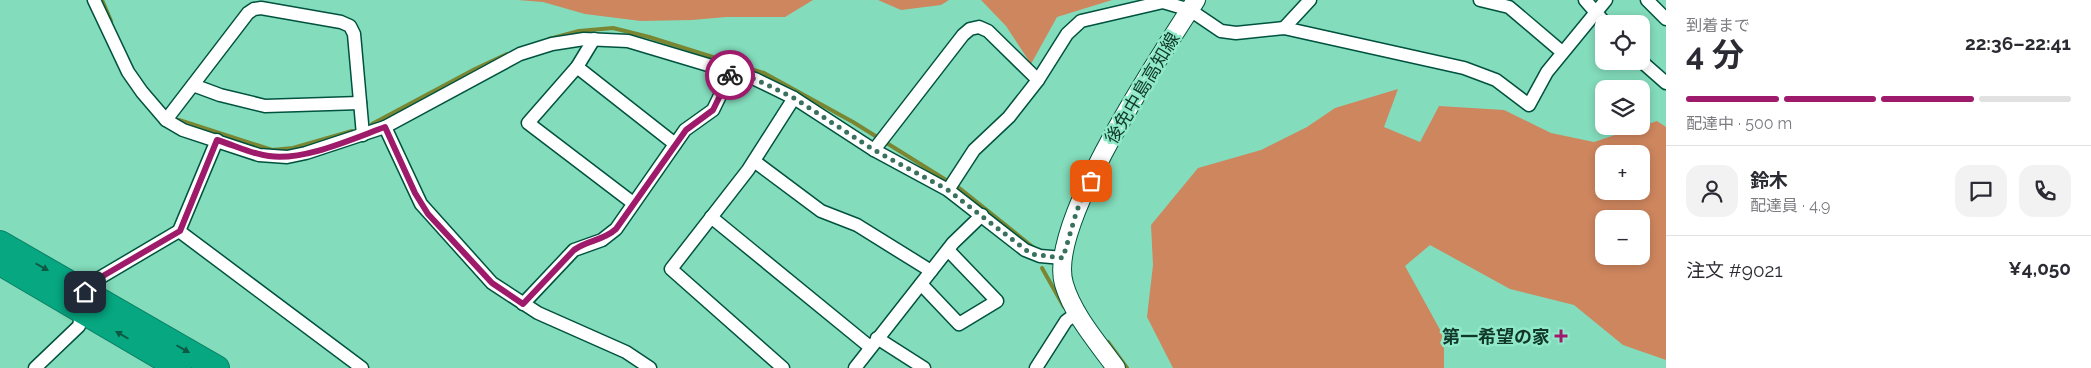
<!DOCTYPE html>
<html lang="ja">
<head>
<meta charset="utf-8">
<style>
  :root { --surface:#fff; --page:#f2f2f3; --text:#2b2b33; --muted:#7c7c81; --line:#e1e1e2; --accent:#9e1a6b }
  body { margin:0; font-family:Raleway,"Noto Sans JP",sans-serif; background:var(--page); color:var(--text); height:100vh; display:flex; flex-direction:column; font-size:19px; white-space:nowrap }
  * { box-sizing:border-box; margin:0 }
  p { font-size:16px; color:var(--muted) }
  .icon { flex:none; width:28px; height:28px; fill:none; stroke:currentColor; stroke-width:2; stroke-linecap:round; stroke-linejoin:round }
  .map { position:relative; flex:1; overflow:hidden }
  .panel { display:flex; flex-direction:column; background:var(--surface); width:425px }
  .panel>* { flex:none }
  .buttons { position:absolute; left:1595px; top:15px; display:grid; gap:10px }
  .buttons a { display:grid; place-items:center; width:55px; height:55px; border-radius:10px; background:var(--surface); box-shadow:0 2px 8px #0003; font-size:25px }
  .pin { position:absolute; display:grid; place-items:center; width:42px; height:42px; color:#fff; margin:-21px; border-radius:10px; box-shadow:0 2px 8px #0006 }
  .courier { position:absolute; display:grid; place-items:center; width:50px; height:50px; margin:-25px; border:4px solid #9e1a6b; border-radius:50%; background:#fff; color:#222; box-shadow:0 1px 6px #0007 }
  .summary em { font-style:normal; font-weight:700 }
  .summary div { display:flex; flex-direction:column-reverse }
  .summary { display:flex; align-items:center; justify-content:space-between; height:85px; padding:0 20px }
  h1 { font-size:32px; font-weight:700; line-height:38px }
  .bar { display:grid; grid-template-columns:repeat(4,1fr); gap:8px 5px; align-content:center; height:60px; padding:0 20px }
  .bar i { height:6px; border-radius:4px; background:var(--line) }
  .bar .on { background:var(--accent) }
  .bar p { grid-column:span 4 }
  .line { display:flex; align-items:center; gap:12px; padding:0 20px; border-top:1px solid var(--line) }
  .line div { flex:1 }
  .round { display:grid; place-items:center; flex:none; width:52px; height:52px; border-radius:15px; background:var(--page) }
  main { display:flex; flex:1; min-height:0 }
  .map>svg:first-child { display:block }
</style>
</head>
<body>
<main>
<div class="map">
<svg width="1666" height="368" viewBox="0 0 1666 368">
  <rect width="100%" height="100%" fill="#83dcbc"/>
  <g fill="#ce865e" fill-rule="evenodd">
    <polygon points="518,0 813,0 785,17 726,17 692,20 641,21 585,14 543,2"/>
    <polygon points="878,0 949,0 941,5 901,10"/>
    <polygon points="981,0 1112,0 1057,17 1031,64 1006,26"/>
    <path d="M1398,89L1384,127L1420,142L1439,106L1504,110L1551,133L1594,142L1657,121L1666,127V360L1623,345L1574,305L1510,289L1430,245L1405,266L1444,337V368H1173L1147,317L1153,265L1151,225L1198,168L1261,150L1307,127L1335,108ZM1604,154H1641V191H1604ZM1604,219H1641V256H1604Z"/>
  </g>
  <g fill="none" stroke-linecap="round" stroke-linejoin="round">
    <g stroke="#7a8632" stroke-width="4">
      <polyline points="102,0 111,21"/>
      <polyline points="549,39 579,31 613,28 649,37 764,73 853,122 946,180"/>
      <polyline points="179,120 272,150 293,148 352,131"/>
      <polyline points="372,124 475,69 507,54"/>
      <polyline points="958,187 1034,248"/>
      <polyline points="1042,268 1064,307"/>
      <polyline points="1104,341 1108,342 1127,368"/>
    </g>
    <defs>
      <g id="street">
        <polyline points="94,0 128,72 142,92 166,120 183,130 259,155 287,157 306,153 385,127 520,54 552,44 584,39 628,41 755,79 794,98 874,150 948,190 1025,250 1040,256 1063,258"/>
        <polyline points="1480,0 1509,7 1562,52"/>
        <polyline points="1585,0 1606,24"/>
        <polyline points="1647,0 1666,19"/>
        <polyline points="1284,28 1310,0"/>
        <polyline points="594,39 577,67 528,123 633,203"/>
        <polyline points="1641,61 1666,83"/>
        <polyline points="577,67 675,144"/>
        <polyline points="193,85 220,95 265,106 360,103"/>
        <polyline points="166,120 248,13 254,9 261,8 341,22 350,26 354,34 363,135"/>
        <polyline points="385,127 421,204 492,283 538,313 626,352 650,368"/>
        <polyline points="874,150 963,35 970,29 979,27 988,31 1038,80"/>
        <polyline points="754,161 821,211 857,225 931,271"/>
        <polyline points="948,190 974,150 1009,117 1038,80 1067,34 1081,21 1163,2 1190,10 1221,31 1236,33 1284,28 1464,68 1496,80 1529,105 1547,72 1606,0"/>
        <polyline points="711,217 870,347"/>
        <polyline points="179,231 362,368"/>
        <polyline points="921,284 959,324 997,301 948,250"/>
        <polyline points="523,304 574,250 602,240 616,229 685,130 713,110 732,71"/>
        <polyline points="877,338 924,368"/>
        <polyline points="35,368 79,326 85,292 96,280 179,231 217,140"/>
        <polyline points="783,368 671,269 748,170 794,98"/>
        <polyline points="855,368 953,243 982,215"/>
        <polyline points="1036,368 1066,321 1078,312"/>
      </g>
      <path id="secondary" d="M1116,368C1098,343 1073,315 1064,284C1046,225 1162,53 1196,0"/>
      <g id="highway">
        <polyline points="0,243 217,368"/>
        <polyline points="0,263 179,368"/>
      </g>
    </defs>
    <use href="#street" stroke="#00523e" stroke-width="15"/>
    <use href="#secondary" stroke="#00523e" stroke-width="20"/>
    <use href="#highway" stroke="#0a8063" stroke-width="26"/>
    <use href="#street" stroke="#fff" stroke-width="12"/>
    <use href="#secondary" stroke="#fff" stroke-width="18"/>
    <use href="#highway" stroke="#06a781" stroke-width="24"/>
  </g>
  <defs><path id="oneway-solid" d="M-6-.8H1V-3.2L6.5 0L1 3.2V.8H-6Z" transform="scale(1.25)"/></defs>
  <g fill="#0d5944">
    <use href="#oneway-solid" transform="translate(42 267) rotate(30)"/>
    <use href="#oneway-solid" transform="translate(122 335) rotate(-150)"/>
    <use href="#oneway-solid" transform="translate(183 349) rotate(30)"/>
  </g>
  <g fill="none" stroke-linecap="round" stroke-linejoin="round">
    <polyline stroke="#38715d" stroke-width="5" stroke-dasharray="0 9" points="730,75 732,71 755,79 794,98 874,150 948,190 1031,254 1063,258 1077,210 1091,181"/>
    <path stroke="#9e1a6b" stroke-width="6" d="M85,292L96,280L180,231L217,140C234,145 251,154 269,156C304,161 352,139 385,127L415,193L428,214L492,283L523,304L574,250C587,240 603,241 616,229L686,130L713,110L730,75"/>
  </g>
  <path fill="#9e1a6b" stroke="#90e9c9" stroke-width="2" d="M1558.5 328.5h5v5h5v5h-5v5h-5v-5h-5v-5h5z"/>
  <g text-anchor="middle" dominant-baseline="central" stroke-width="5" stroke-linejoin="round" paint-order="stroke">
    <g font-size="18" fill="#10372a" stroke="#90e9c9">
      <text transform="translate(1142 88) rotate(-59)">後免中島高知線</text>
    </g>
    <g font-size="18" font-weight="bold" fill="#10372a" stroke="#90e9c9" text-anchor="end">
      <text x="1550" y="336">第一希望の家</text>
    </g>
  </g>
</svg>
<div class="buttons">
<a><svg class="icon" aria-label="locate" viewBox="0 0 24 24"><circle cx="12" cy="12" r="6"/><path d="M12 2v4M12 18v4M2 12h4M18 12h4"/></svg></a>
<a><svg class="icon" aria-label="layers" viewBox="0 0 24 24"><path d="M12 4l9 5-9 5-9-5zM3 14l9 5 9-5"/></svg></a>
<a>+</a>
<a>−</a>
</div>
<div class="pin" style="left:1091px;top:181px;background:#ea580c"><svg class="icon" aria-label="bag" viewBox="0 0 24 24"><path d="M5 8h14l-1 12H6zM9 8a3 3 0 0 1 6 0"/></svg></div>
<div class="pin" style="left:85px;top:292px;background:#1f2937"><svg class="icon" aria-label="home" viewBox="0 0 24 24"><path d="M3 11l9-7 9 7M6 9v11h12V9"/></svg></div>
<div class="courier" style="left:730px;top:75px"><svg class="icon" aria-label="bike" viewBox="0 0 24 24"><circle cx="6" cy="16" r="4"/><circle cx="18" cy="16" r="4"/><path d="M6 16l4-8h5l3 8M10 8l3 8H6M13 5h3"/></svg></div>
</div>
<section class="panel">
<div class="summary"><div><h1>4 分</h1><p>到着まで</p></div><em>22:36–22:41</em></div>
<div class="bar"><i class="on"></i><i class="on"></i><i class="on"></i><i></i><p>配達中 · 500 m</p></div>
<div class="line" style="height:90px"><a class="round"><svg class="icon" aria-label="person" viewBox="0 0 24 24"><circle cx="12" cy="8" r="4"/><path d="M4 21q1-7 8-7t8 7"/></svg></a><div><b>鈴木</b><p>配達員 · 4.9</p></div><a class="round"><svg class="icon" aria-label="chat" viewBox="0 0 24 24"><path d="M4 5h16v11H9l-5 4z"/></svg></a><a class="round"><svg class="icon" aria-label="phone" viewBox="0 0 24 24"><path d="M5 4h4l2 5-3 2q2 4 5 5l2-3 5 2v4C11 20 4 13 5 4z"/></svg></a></div>
<div class="line" style="height:65px"><div>注文 #9021</div><b>¥4,050</b></div>
</section>
</main>
</body>
</html>
